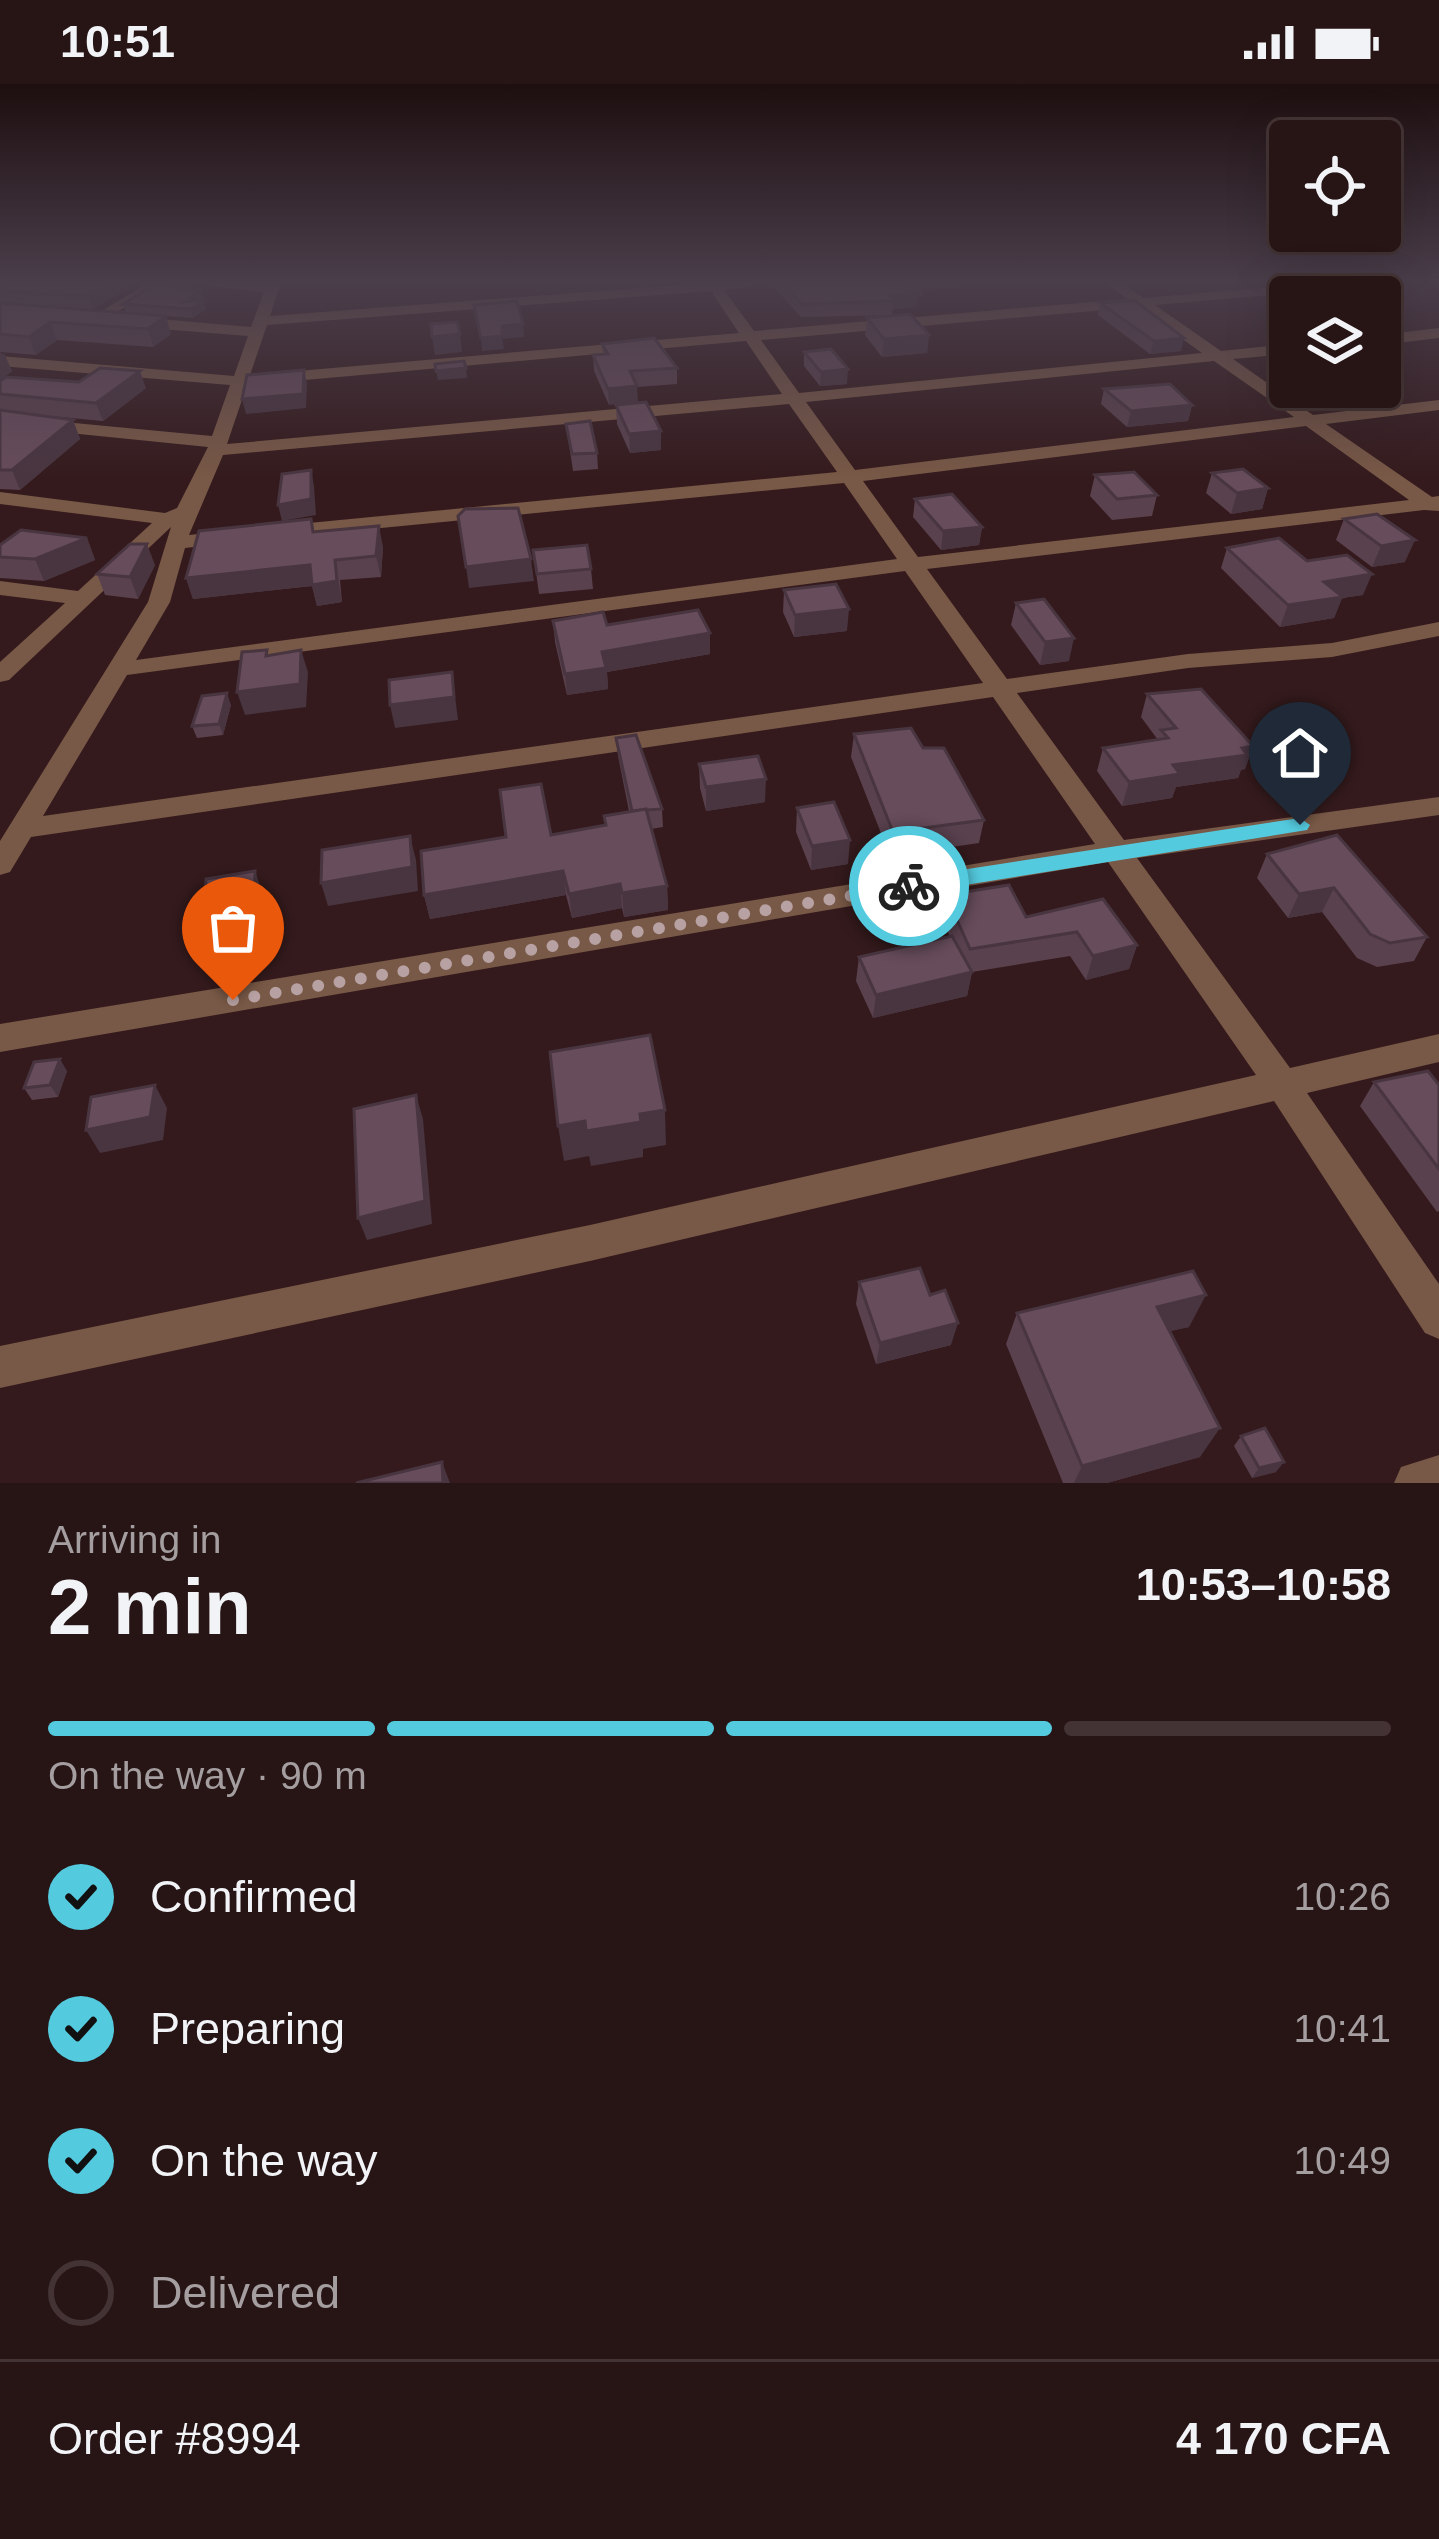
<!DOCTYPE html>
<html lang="en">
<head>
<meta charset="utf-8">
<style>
  :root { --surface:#271415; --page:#332122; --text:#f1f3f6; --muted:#a49ea0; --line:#433334; --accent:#54cade }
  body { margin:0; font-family:Arial,sans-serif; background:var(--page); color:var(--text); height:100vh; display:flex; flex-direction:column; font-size:45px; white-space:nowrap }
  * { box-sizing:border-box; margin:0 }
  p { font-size:39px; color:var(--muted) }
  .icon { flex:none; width:66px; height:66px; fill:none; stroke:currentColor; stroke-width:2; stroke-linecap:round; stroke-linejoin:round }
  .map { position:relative; height:1399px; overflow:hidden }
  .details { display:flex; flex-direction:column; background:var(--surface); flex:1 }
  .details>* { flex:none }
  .controls { position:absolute; left:1269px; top:36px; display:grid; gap:24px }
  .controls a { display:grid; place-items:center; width:132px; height:132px; border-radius:12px; background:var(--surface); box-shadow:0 12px 48px #0002,0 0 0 3px var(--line); font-size:60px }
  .pin { position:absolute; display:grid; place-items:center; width:102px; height:102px; color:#fff; margin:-123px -51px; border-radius:50% 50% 50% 0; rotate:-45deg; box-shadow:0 0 12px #0007 }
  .pin .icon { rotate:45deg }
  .courier { position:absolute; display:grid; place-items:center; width:120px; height:120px; margin:-60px; border:9px solid #54cade; border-radius:50%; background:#fff; color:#222; box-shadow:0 3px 15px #0007 }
  .headline em { font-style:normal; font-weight:700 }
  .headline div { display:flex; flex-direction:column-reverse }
  .headline { display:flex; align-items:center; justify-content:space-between; height:204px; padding:0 48px }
  h1 { font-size:78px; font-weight:700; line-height:90px }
  .bar { display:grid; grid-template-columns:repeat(4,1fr); gap:18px 12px; align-content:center; height:144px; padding:0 48px }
  .bar i { height:15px; border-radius:9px; background:var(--line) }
  .bar .on { background:var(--accent) }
  .bar p { grid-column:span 4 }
  .line { display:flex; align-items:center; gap:30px; padding:0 48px; border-top:3px solid var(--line) }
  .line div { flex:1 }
  ol { padding:0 48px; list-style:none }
  li { display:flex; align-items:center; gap:36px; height:132px }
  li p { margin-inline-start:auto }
  li .icon { padding:12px; border-radius:50%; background:var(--accent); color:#111; stroke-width:4 }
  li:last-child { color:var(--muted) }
  li i { width:66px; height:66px; border:6px solid var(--line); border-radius:50% }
  .status { display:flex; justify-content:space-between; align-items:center; height:84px; padding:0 60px; background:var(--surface); direction:ltr }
  .status svg { height:33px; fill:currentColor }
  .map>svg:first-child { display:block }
</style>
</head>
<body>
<div class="status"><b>10:51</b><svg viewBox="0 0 49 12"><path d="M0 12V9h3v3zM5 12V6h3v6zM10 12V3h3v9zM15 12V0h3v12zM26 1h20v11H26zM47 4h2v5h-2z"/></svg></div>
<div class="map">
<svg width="1439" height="1399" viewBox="0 0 1439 1399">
  <rect width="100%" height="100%" fill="#341a1c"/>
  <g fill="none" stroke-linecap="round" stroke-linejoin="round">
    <g fill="#785846" fill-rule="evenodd">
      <polygon points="148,199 164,199 101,238 89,235"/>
      <path d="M191,199H281L270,232L705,199H767L724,206L754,247L1127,215L1106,199H1122L1143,214L1317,199H1369L1362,203L1155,221L1221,267L1290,260V270L1233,275L1313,331L1439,316V326L1326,340L1432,413L1439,412V427L1424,426L927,485L1007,595L1188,570L1332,559L1439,538V552L1332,573L1188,584L1017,609L1124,756L1439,713V731L1137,774L1290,984L1439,950V978L1307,1009L1439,1200V1255L1425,1249L1274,1017L590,1177L0,1304V1262L590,1141L1256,991L1108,778L0,968V940L1095,760L993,613L31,753L10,788L0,791V757L148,518L171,443L9,596L0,598V578L65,519L0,511V497L78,507L152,439L0,420V408L165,429L177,424L208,363L0,342V332L212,352L230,301L0,282V272L234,292L248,252L136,243L128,238L136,233L251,243L264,208ZM711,207L739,249L250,291L267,241ZM1138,223L1202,269L799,309L761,256ZM746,257L782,310L227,360L247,301ZM1214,277L1294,333L855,386L806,318ZM789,320L837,388L278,442L268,448L278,454L844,399L897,475L136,576L170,518L185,464L228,459L238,453L228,447L189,451L223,371ZM1306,342L1409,416L918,473L863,397ZM905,487L983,599L43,732L127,591Z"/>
      <polygon points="1439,244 1439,254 1380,261 1380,251"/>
      <polygon points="1439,1371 1439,1399 1394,1399 1401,1383"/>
    </g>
  </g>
  <g fill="#59414e">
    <polygon points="0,199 126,199 128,205 93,225 23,221 171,250 153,263 57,256 36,271 0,268 12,287 0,296"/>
    <polygon points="770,199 958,199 957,203 922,206 922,212 918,213 917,223 893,225 892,231 801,233"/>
    <polygon points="201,206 204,214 200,217 204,216 206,225 193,234 126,229 123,220"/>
    <polygon points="1100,219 1181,267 1150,270 1098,231"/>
    <polygon points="867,234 929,251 927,269 882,273 865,251"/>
    <polygon points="602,260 677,284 677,300 637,303 609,321 594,287 593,271 603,270"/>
    <polygon points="804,268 847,300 820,302 804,282"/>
    <polygon points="0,297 146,304 103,337 39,331 73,336 80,355 20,406 0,405"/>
    <polygon points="1104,305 1192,321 1188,337 1127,343 1101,320"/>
    <polygon points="616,321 661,366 630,369 617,340"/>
    <polygon points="566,340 597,369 598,385 573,387"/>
    <polygon points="1212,389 1268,404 1262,425 1231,430 1206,409"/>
    <polygon points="1095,391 1157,411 1152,432 1112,436 1090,412"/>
    <polygon points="915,415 982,443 979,461 941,466 913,433"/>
    <polygon points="1344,435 1405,478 1372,483 1336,456"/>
    <polygon points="314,448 383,463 381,493 340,496 342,518 317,522 312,502 193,515 186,494"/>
    <polygon points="87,454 95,476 44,497 0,494 0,461"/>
    <polygon points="1227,464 1307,477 1363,511 1342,514 1334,534 1280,543 1221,484"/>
    <polygon points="533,466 591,485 593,505 539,510"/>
    <polygon points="155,481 138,515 105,511 97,490"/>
    <polygon points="784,506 847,547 794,553 783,528"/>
    <polygon points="1016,519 1069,577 1040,581 1011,541"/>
    <polygon points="553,537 710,549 710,570 607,588 608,605 567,611 555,558"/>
    <polygon points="1147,610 1253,662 1245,685 1241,686 1238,694 1176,703 1172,714 1122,722 1097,687 1103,664 1158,656 1141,633"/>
    <polygon points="231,621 223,651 197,654 192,642"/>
    <polygon points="854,650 923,664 984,736 979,759 890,772 851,673"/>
    <polygon points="616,654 662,725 663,743 651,745 667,802 668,826 624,833 622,824 572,834 566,811 430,835 424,811 551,751 605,741 604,732 629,727 618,672"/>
    <polygon points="699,680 765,718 706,727 700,704"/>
    <polygon points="797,724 848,780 811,786 796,748"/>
    <polygon points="1267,770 1427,853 1414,877 1377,883 1357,874 1322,828 1288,834 1257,794"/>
    <polygon points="946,811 1026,833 1137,861 1129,885 1086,896 1070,872 972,888 967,912 873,934 856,897 859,873 950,853 942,835"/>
    <polygon points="67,987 58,1013 32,1016 24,1004"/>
    <polygon points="1374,998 1439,1001 1439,1127 1437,1128 1360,1022"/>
    <polygon points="859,1198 930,1211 951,1261 876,1280 856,1220"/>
    <polygon points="1017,1229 1189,1243 1169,1247 1200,1373 1107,1399 1063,1399 1006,1260"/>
    <polygon points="1241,1352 1276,1388 1252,1394 1234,1362"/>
  </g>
  <g fill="#483540">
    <polygon points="113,199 126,199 128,205 93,225 89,212"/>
    <polygon points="917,199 958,199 957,203 922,206 923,199"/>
    <polygon points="201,206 204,214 187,226 184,218"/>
    <polygon points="918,209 917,223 893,225 894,217 889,212"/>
    <polygon points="204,216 206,225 193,234 191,225"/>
    <polygon points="166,232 171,250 153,263 148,245"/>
    <polygon points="50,238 57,256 36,271 29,253"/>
    <polygon points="523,240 524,253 503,255 502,242"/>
    <polygon points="460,250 462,268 435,271 432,253"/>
    <polygon points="929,251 927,269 882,273 884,255"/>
    <polygon points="502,252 504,265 482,267 481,254"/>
    <polygon points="1184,254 1181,267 1150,270 1154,257"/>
    <polygon points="4,269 12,287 0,296 0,272"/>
    <polygon points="466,284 467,294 438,296 436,287"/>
    <polygon points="848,285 847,300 820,302 821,288"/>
    <polygon points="304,286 307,300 306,324 246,330 242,315"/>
    <polygon points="140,287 146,304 103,337 96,319"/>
    <polygon points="637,302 638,318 609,321 608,305"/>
    <polygon points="1192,321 1188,337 1127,343 1131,327"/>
    <polygon points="73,336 80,355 20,406 12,386"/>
    <polygon points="661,347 661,366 630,369 629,350"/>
    <polygon points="311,386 314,402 316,431 282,437 278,421"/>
    <polygon points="1268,404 1262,425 1231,430 1237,409"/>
    <polygon points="379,442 383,463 381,493 376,472"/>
    <polygon points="982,443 979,461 941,466 943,447"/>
    <polygon points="87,454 95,476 44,497 35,475"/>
    <polygon points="1415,456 1405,478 1372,483 1381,462"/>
    <polygon points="147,460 155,481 138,515 130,493"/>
    <polygon points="531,475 534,497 469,504 466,483"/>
    <polygon points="335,476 342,518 317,522 312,502 193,515 186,494"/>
    <polygon points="1372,490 1363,511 1342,514 1334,534 1280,543 1288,521 1324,498"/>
    <polygon points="849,525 847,547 794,553 795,531"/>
    <polygon points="710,549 710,570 607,588 608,605 567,611 565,590 602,568"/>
    <polygon points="1074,554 1069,577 1040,581 1045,558"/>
    <polygon points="301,566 308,588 306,623 245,631 237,608"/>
    <polygon points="452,588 458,636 395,644 390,621"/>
    <polygon points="227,609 231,621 223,651 219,640"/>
    <polygon points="1253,662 1245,685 1241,686 1238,694 1176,703 1172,714 1122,722 1129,698 1173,681"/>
    <polygon points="766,695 765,718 706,727 706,703"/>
    <polygon points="410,752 416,776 418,807 328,822 321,799"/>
    <polygon points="850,756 848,780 811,786 812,762"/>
    <polygon points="255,787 263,810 262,858 213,868 203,844"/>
    <polygon points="563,787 566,811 430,835 424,811"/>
    <polygon points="620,800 622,824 572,834 569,810"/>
    <polygon points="667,802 668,826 624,833 622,809"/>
    <polygon points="1334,804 1322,828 1288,834 1299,810"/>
    <polygon points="1137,861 1129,885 1086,896 1093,872"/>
    <polygon points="972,888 967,912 873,934 876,911"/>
    <polygon points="60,975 67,987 58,1013 50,1001"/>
    <polygon points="155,1001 167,1024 163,1056 100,1069 86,1046"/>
    <polygon points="416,1011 423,1035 432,1140 367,1156 358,1134"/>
    <polygon points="665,1026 666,1061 643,1065 643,1073 591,1082 589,1072 564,1077 558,1042"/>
    <polygon points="1206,1211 1189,1243 1141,1254 1157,1223"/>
    <polygon points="958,1239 951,1261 876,1280 880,1259"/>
    <polygon points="1220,1344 1200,1373 1107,1399 1074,1399 1082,1382"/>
    <polygon points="442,1378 450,1399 443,1399"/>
    <polygon points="1284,1378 1276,1388 1252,1394 1259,1384"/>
  </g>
  <g fill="#674c5b" stroke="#483540" stroke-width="3">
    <polygon points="0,199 113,199 89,212 0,207 0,203 3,201 0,201"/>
    <polygon points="157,199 201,206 184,218 204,216 191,225 123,220"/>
    <polygon points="782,199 923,199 908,200 918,209 889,212 894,217 802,220"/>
    <polygon points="1134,216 1184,254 1154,257 1100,219"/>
    <polygon points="517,217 523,240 502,242 502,252 481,254 474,221"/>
    <polygon points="0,219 166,232 148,245 50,238 29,253 0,250"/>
    <polygon points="910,230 929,251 884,255 867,234"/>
    <polygon points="457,238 460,250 432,253 431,240"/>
    <polygon points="654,254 677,284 630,287 637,302 608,305 593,271 608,270 602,260"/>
    <polygon points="831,265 848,285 821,288 804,268"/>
    <polygon points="464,277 466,284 436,287 435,280"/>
    <polygon points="100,284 140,287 96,319 0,310 0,297 6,293 79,298"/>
    <polygon points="304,286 303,310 242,315 247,291"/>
    <polygon points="1170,300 1192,321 1131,327 1104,305"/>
    <polygon points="646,318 661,347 629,350 616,321"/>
    <polygon points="0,326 73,336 12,386 0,386"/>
    <polygon points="590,337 597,369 572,370 566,340"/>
    <polygon points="1243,385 1268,404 1237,409 1212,389"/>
    <polygon points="311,386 311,415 278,421 282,390"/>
    <polygon points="1134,388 1157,411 1117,415 1095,391"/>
    <polygon points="952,410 982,443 943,447 915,415"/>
    <polygon points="518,424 531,475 466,483 458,432 465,425"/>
    <polygon points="1377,430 1415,456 1381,462 1344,435"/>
    <polygon points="311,435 313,448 379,442 376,472 335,476 337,497 312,501 310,481 186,494 199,447"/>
    <polygon points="21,446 87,454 35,475 0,473 0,461"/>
    <polygon points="1279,454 1307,477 1347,471 1372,490 1324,498 1343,513 1288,521 1227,464"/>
    <polygon points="130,460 147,460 130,493 97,490"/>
    <polygon points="587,461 591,485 537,490 533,466"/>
    <polygon points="836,500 849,525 795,531 784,506"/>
    <polygon points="1044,515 1074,554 1045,558 1016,519"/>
    <polygon points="698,526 710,549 602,568 606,584 565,590 553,537 603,528 607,541"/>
    <polygon points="267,566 266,572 301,566 300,600 237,608 242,568"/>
    <polygon points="452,588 454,613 390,621 389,596"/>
    <polygon points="1201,605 1253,662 1242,664 1247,671 1173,681 1180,690 1129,698 1103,664 1168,654 1161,646 1176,644 1147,610"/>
    <polygon points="227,609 219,640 192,642 202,612"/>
    <polygon points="911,644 923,664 944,664 984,736 893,748 854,650"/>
    <polygon points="636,651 662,725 632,727 616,654"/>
    <polygon points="758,672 766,695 706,703 699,680"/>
    <polygon points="541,700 551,751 606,741 604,732 646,725 667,802 622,809 620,800 569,810 563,787 424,811 421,767 506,753 500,706"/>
    <polygon points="834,718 850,756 812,762 797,724"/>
    <polygon points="1337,751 1427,853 1390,859 1370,850 1334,804 1299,810 1267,770"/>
    <polygon points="410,752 412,783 321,799 322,766"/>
    <polygon points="255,787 254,834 203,844 206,795"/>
    <polygon points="1009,801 1026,833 1103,815 1137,861 1093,872 1077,848 970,865 946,811"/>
    <polygon points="952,852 972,888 876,911 859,873"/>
    <polygon points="650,951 665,1026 640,1030 641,1038 586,1047 585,1037 558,1042 550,968"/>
    <polygon points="60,975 50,1001 24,1004 34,978"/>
    <polygon points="1428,987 1439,1001 1439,1085 1374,998"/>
    <polygon points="155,1001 150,1033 86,1046 91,1013"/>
    <polygon points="416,1011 425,1117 358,1134 354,1025"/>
    <polygon points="920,1184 930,1211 945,1206 958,1239 880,1259 859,1198"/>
    <polygon points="1193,1187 1206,1211 1157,1223 1220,1344 1082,1382 1017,1229"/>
    <polygon points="1265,1344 1284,1378 1259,1384 1241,1352"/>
    <polygon points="442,1378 443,1399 356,1399"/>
  </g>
  <linearGradient id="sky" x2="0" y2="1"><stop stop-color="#1d0e0f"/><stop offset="0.5" stop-color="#4a3e4b"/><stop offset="1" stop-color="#4a3e4b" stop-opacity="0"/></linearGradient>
  <rect width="1439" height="395" fill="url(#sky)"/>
  <polygon fill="#54cade" points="1300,734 1310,741 1307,746 909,810 898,802 909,794"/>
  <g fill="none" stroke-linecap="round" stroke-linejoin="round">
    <polyline stroke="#b7a1a2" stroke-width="12" stroke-dasharray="0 21.6" points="233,916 909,802"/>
  </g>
</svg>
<div class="controls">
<a><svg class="icon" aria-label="locate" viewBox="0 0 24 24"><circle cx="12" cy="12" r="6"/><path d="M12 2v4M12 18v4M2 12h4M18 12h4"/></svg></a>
<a><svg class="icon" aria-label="layers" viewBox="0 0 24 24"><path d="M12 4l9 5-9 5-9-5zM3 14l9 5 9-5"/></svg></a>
</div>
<div class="pin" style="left:233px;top:916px;background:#ea580c"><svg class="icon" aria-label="bag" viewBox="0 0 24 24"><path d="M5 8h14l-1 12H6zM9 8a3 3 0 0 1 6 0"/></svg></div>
<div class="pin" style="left:1300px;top:741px;background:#1f2937"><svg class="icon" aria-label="home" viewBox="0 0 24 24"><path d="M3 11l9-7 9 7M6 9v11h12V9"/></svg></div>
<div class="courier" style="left:909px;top:802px"><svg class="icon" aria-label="bike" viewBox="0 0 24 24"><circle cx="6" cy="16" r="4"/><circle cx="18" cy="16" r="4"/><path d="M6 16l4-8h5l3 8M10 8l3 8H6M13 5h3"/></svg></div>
</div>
<section class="details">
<div class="headline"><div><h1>2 min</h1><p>Arriving in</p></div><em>10:53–10:58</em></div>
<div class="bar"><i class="on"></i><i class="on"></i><i class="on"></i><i></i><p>On the way · 90 m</p></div>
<ol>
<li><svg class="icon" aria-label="check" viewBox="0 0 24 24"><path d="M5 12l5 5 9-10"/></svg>Confirmed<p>10:26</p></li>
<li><svg class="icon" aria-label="check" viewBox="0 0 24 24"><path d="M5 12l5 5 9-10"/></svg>Preparing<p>10:41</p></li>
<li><svg class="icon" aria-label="check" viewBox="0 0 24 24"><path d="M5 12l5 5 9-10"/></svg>On the way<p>10:49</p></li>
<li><i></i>Delivered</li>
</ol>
<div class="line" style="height:156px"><div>Order #8994</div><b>4 170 CFA</b></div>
</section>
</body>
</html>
